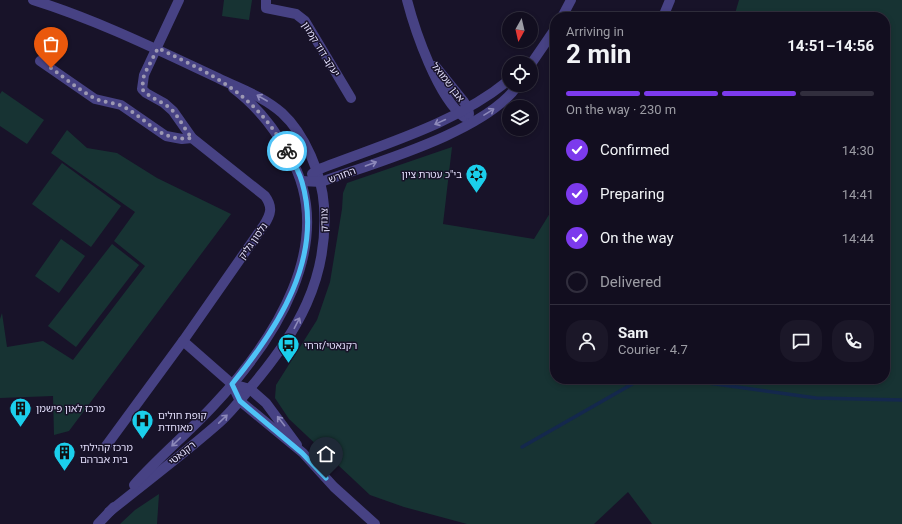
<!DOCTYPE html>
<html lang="en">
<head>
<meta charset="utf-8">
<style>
  :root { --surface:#120e1f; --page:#1b1728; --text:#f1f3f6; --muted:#9c9ca4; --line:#312e3d; --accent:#7c3aed }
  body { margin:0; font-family:Roboto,"Noto Sans Hebrew",sans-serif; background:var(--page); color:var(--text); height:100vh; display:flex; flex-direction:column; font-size:15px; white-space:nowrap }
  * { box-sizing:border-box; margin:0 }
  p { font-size:13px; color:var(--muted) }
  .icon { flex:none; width:22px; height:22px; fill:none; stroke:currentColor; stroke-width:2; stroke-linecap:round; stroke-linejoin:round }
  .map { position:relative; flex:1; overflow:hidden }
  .side { position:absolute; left:550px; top:12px; width:340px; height:372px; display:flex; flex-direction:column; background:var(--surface); border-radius:16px; box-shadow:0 2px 6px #0003,0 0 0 1px var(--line) }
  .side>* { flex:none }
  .needle { width:26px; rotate:188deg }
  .fabs { position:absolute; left:502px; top:12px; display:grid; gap:8px }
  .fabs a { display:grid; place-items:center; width:36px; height:36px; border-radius:50%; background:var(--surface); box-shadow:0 2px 6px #0003,0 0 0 1px var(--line); font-size:20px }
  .pin { position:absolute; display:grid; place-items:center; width:34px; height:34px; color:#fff; margin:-41px -17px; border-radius:50% 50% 50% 0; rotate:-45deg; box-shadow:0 0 4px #0007 }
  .pin .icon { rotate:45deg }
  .courier { position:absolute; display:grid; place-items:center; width:40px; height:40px; margin:-20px; border:3px solid #4fc3f7; border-radius:50%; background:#fff; color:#222; box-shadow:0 1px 5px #0007 }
  .headline em { font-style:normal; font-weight:700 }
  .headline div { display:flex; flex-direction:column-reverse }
  .headline { display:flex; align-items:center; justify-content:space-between; height:68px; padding:0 16px }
  h1 { font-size:26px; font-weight:700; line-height:30px }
  .bar { display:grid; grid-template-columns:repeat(4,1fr); gap:6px 4px; align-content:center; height:48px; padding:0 16px }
  .bar i { height:5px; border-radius:3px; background:var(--line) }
  .bar .active { background:var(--accent) }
  .bar p { grid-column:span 4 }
  .line { display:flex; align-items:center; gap:10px; padding:0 16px; border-top:1px solid var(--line) }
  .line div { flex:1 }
  .round { display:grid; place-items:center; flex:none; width:42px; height:42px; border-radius:16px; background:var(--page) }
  ol { padding:0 16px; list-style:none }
  li { display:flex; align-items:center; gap:12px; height:44px }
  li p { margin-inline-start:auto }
  li .icon { padding:4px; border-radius:50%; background:var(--accent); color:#fff; stroke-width:4 }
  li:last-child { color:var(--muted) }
  li i { width:22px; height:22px; border:2px solid var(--line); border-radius:50% }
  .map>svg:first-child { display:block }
</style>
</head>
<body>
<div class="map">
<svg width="902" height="524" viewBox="0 0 902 524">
  <rect width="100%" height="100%" fill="#181329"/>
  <g fill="#173333">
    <polygon points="224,0 252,0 249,20 222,16"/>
    <polygon points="739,0 902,0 902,524 652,524 628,492 594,524 467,524 404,507 370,495 289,419 275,398 276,385 317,320 330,282 342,209 343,193 347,183 452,147 443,224 534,239 555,205 555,379 885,379 885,17 734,17"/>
    <polygon points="2,91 44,120 27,144 0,126 0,94"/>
    <polygon points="67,130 87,148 117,153 157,178 231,214 69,431 54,435 53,396 0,398 0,319 2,313 7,347 43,341 73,360 145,266 114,241 135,212 51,153"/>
    <polygon points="62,163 121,206 91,247 32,204"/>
    <polygon points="61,239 85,256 59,293 35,276"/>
    <polygon points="112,244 139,265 76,347 48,326"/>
    <polygon points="159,494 157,524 120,524 135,510"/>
  </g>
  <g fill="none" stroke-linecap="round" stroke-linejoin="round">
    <g stroke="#14284d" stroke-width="3.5">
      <polyline points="680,379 816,398 902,400"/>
      <polyline points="522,447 641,379"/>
    </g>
    <g stroke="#474284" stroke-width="10">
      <path d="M33,0C97,20 158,50 218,78C240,89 263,96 282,113C305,134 322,175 324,206C329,279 297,333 251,387C241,399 232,411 220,422C185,453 146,482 109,512"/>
      <polyline points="266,0 266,8 296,14 305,21 351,98"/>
      <path d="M407,0C415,31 438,98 464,117"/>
      <polyline points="562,17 571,0"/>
      <polyline points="663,17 670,0"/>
      <polyline points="40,61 95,99 121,105 166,136 182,139 192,138"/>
      <polyline points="531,64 555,29"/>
      <polyline points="435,66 464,102 468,108 469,114"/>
      <path d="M312,174L317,170C383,144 454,125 509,80"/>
      <path d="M302,181L321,182C374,163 486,132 518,85"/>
      <polyline points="183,341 232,384 240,401 303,453 334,487 375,524"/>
      <polyline points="232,384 250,389 266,403 297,445"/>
      <path d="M106,446L183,341L264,225C271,214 273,207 265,196L192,138L173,111L164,103L146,93L142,89L144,75L179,0"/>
      <path d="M134,485C159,457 188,433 213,406C273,342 340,243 289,155C275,129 257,106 233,88"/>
      <polyline points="98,524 114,507"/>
    </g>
  </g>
  <defs><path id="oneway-shaft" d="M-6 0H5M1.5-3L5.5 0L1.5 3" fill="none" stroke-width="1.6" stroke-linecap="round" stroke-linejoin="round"/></defs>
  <g stroke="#8d89ba">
    <use href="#oneway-shaft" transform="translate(262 98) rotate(-150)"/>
    <use href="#oneway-shaft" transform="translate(489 112) rotate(-32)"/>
    <use href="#oneway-shaft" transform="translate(440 122) rotate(155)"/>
    <use href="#oneway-shaft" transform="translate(371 164) rotate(-20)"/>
    <use href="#oneway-shaft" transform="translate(297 323) rotate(-63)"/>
    <use href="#oneway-shaft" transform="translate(223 419) rotate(-44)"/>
    <use href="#oneway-shaft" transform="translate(281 421) rotate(-128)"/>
    <use href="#oneway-shaft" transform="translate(176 442) rotate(136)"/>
  </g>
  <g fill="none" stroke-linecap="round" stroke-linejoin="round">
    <path stroke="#9c98b2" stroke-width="4" stroke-dasharray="0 7.2" d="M51,68C65,78 79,90 94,98C103,103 115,102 124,107C149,120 159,142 192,138C185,130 180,119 173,111C165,102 150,99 142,89L144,75L158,48C216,77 253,92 287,151"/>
    <path stroke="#4fc3f7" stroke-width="5" d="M287,151C293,161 299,171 302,182C324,258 278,328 232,384L240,401L302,453L326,478"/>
  </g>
  <defs>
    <symbol id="synagogue-pin" viewBox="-11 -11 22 30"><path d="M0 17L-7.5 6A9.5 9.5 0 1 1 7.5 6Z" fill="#1bcfec" stroke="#181329"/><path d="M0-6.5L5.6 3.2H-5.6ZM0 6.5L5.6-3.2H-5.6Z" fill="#111"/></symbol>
    <symbol id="bus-pin" viewBox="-11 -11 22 30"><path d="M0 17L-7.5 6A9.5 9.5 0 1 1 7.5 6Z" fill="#1bcfec" stroke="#181329"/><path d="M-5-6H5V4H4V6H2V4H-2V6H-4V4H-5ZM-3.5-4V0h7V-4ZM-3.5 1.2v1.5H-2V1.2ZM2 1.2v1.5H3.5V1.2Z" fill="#111"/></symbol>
    <symbol id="building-pin" viewBox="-11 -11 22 30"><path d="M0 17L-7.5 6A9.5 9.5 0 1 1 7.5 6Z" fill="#1bcfec" stroke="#181329"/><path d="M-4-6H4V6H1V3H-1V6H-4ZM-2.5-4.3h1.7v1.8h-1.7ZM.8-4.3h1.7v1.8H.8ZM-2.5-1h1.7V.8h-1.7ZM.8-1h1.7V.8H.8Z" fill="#111"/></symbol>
    <symbol id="hospital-pin" viewBox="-11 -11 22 30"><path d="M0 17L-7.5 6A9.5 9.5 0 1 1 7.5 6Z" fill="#1bcfec" stroke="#181329"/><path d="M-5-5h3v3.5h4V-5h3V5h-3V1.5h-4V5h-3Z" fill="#111"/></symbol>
  </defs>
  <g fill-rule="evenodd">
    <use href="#synagogue-pin" x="464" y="162" width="25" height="34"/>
    <use href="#bus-pin" x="276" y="332" width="25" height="34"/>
    <use href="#building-pin" x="8" y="396" width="25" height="34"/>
    <use href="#hospital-pin" x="130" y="408" width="25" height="34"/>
    <use href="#building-pin" x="52" y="440" width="25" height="34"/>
  </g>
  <g text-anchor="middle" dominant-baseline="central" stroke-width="3" stroke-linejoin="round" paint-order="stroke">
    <g font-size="10" fill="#e3dffc" stroke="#181329">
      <text transform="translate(321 49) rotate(58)">יעקב דוד קמזון</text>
      <text transform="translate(448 82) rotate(52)">אבן שמואל</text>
      <text transform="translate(342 175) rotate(-20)">החורש</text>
      <text transform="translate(324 220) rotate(-91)">צונדק</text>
      <text transform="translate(253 241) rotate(-55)">נלסון גליק</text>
      <text transform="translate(182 453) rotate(-39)">רקנאטי</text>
    </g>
    <g font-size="10" fill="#e3dffc" stroke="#181329" text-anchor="start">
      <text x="462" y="174" text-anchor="end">בי"כ עטרת ציון</text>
      <text x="304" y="345">רקנאטי/זרחי</text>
      <text x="36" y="408">מרכז לאון פישמן</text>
      <text x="158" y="415">קופת חולים<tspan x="158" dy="12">מאוחדת</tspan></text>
      <text x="80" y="447">מרכז קהילתי<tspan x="80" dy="12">בית אברהם</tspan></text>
    </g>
  </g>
</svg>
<div class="fabs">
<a><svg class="needle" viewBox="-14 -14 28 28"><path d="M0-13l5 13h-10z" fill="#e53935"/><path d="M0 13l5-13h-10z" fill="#9c9ca4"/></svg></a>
<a><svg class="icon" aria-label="locate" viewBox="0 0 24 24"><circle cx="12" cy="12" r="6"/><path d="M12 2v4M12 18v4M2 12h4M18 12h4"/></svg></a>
<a><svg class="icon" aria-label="layers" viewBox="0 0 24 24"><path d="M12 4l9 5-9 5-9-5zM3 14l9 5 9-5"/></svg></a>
</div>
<div class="pin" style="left:51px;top:68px;background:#ea580c"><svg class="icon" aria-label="bag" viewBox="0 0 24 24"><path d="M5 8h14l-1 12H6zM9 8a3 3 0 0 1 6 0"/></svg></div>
<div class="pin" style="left:326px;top:478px;background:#1f2937"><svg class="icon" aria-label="home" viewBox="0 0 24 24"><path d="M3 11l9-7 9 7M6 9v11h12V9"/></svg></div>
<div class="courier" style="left:287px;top:151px"><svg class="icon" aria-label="bike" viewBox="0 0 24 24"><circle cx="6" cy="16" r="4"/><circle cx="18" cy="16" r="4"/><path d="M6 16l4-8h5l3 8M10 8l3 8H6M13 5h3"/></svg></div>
<section class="side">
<div class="headline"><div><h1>2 min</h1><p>Arriving in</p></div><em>14:51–14:56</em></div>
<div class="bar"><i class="active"></i><i class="active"></i><i class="active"></i><i></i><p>On the way · 230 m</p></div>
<ol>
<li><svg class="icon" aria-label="check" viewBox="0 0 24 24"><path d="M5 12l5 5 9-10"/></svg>Confirmed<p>14:30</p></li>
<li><svg class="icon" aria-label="check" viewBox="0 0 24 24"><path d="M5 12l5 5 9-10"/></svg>Preparing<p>14:41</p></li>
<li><svg class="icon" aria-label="check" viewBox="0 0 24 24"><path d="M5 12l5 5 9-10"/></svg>On the way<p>14:44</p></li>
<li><i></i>Delivered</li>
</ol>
<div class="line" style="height:72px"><a class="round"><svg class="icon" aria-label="person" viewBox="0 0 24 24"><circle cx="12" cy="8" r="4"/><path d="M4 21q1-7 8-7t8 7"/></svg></a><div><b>Sam</b><p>Courier · 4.7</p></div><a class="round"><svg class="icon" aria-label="chat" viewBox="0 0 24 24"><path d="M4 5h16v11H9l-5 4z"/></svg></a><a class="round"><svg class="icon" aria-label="phone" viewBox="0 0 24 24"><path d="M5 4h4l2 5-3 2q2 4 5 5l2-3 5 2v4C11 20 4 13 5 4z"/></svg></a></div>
</section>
</div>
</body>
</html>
